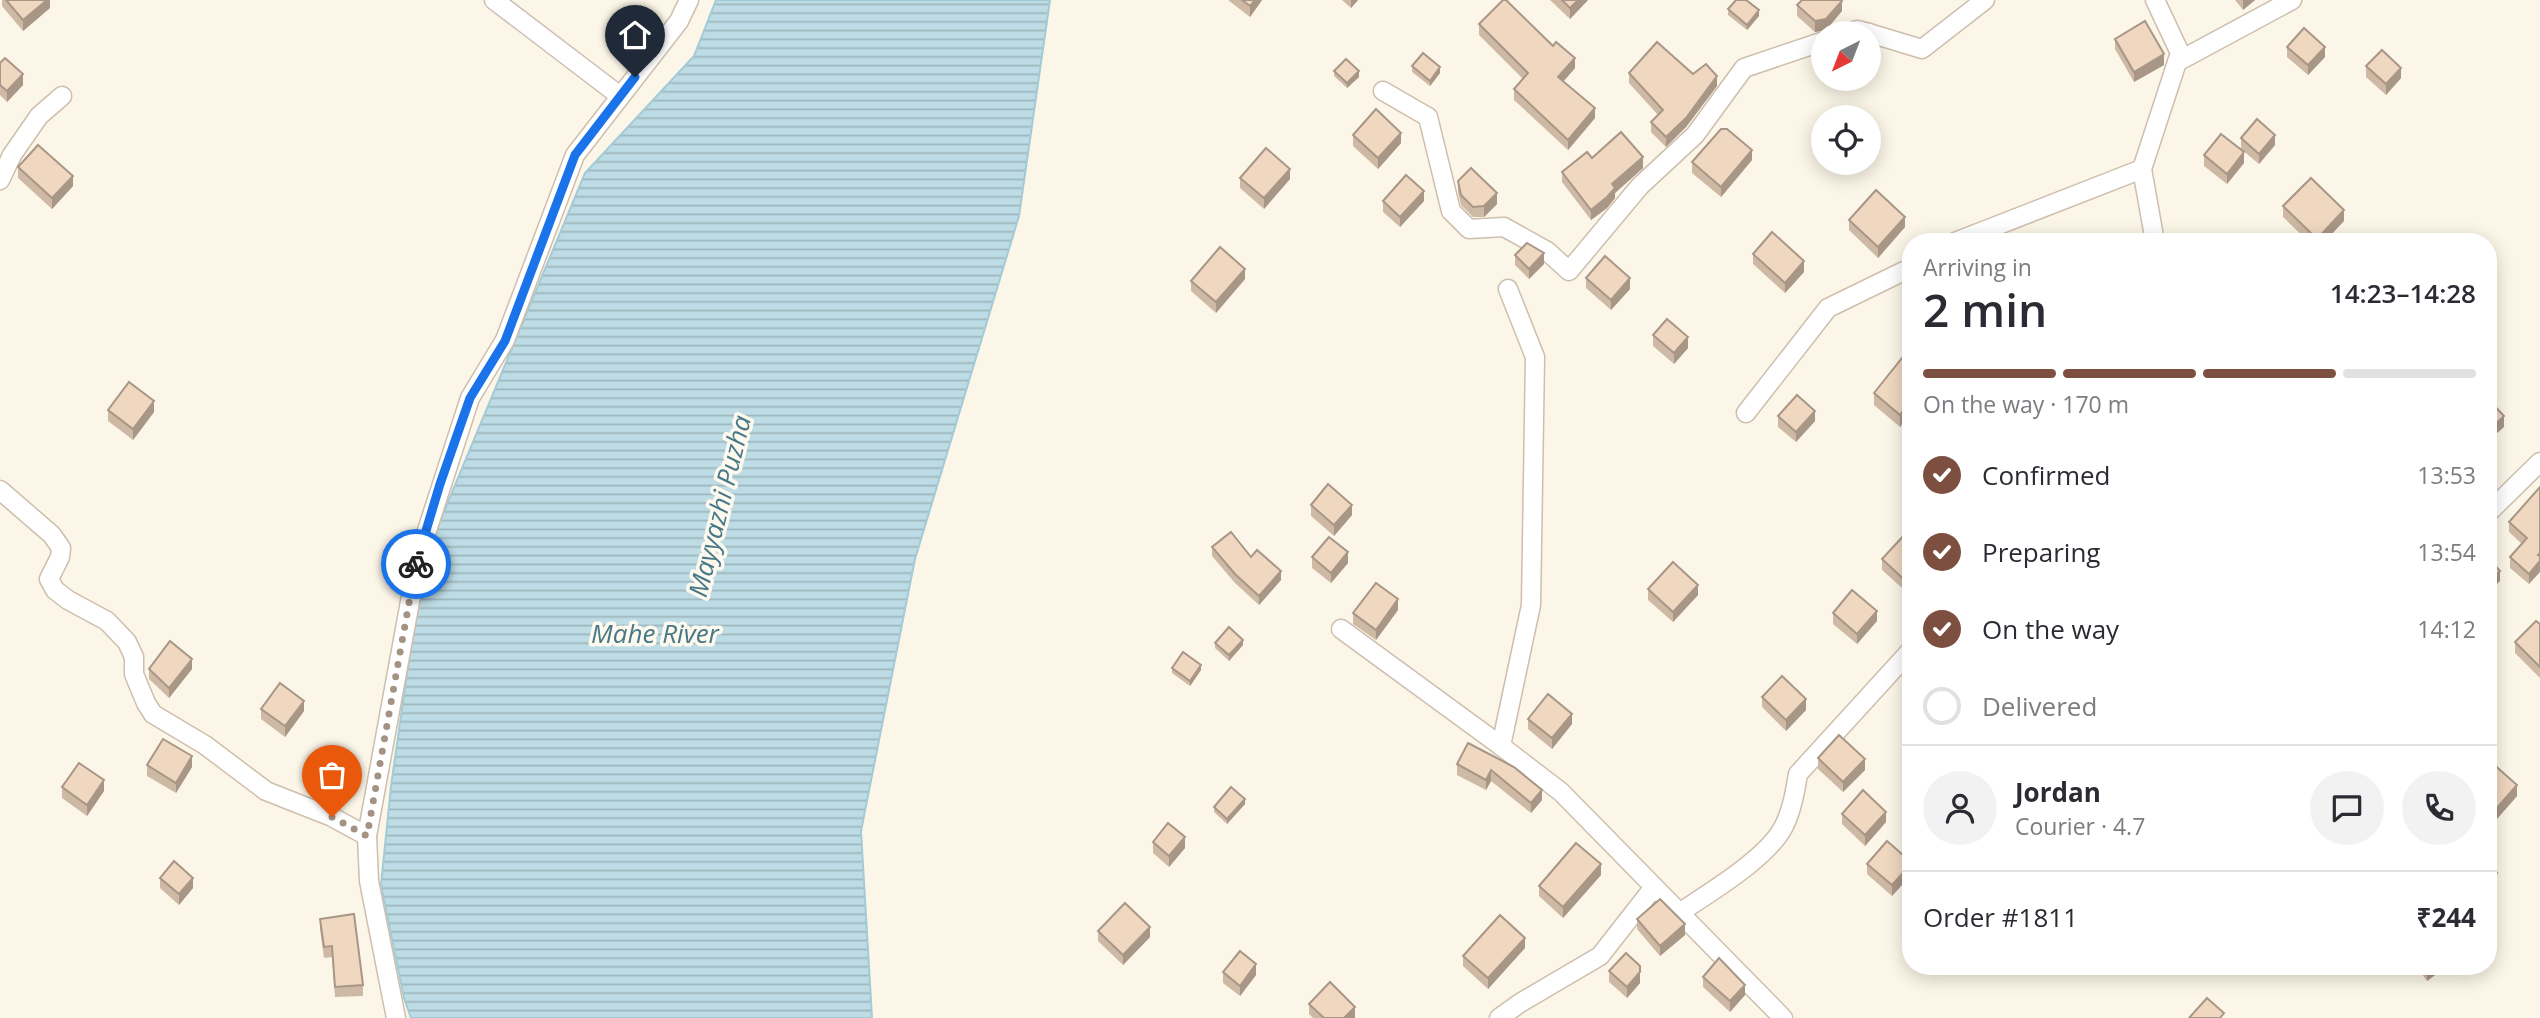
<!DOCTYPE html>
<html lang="en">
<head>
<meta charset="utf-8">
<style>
  :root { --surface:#fff; --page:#f2f2f3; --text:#2b2b33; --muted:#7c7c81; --line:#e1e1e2; --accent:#7d4f40 }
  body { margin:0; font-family:"Open Sans",sans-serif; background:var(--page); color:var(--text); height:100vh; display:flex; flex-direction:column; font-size:26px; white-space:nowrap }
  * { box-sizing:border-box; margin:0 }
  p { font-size:23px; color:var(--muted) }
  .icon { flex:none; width:38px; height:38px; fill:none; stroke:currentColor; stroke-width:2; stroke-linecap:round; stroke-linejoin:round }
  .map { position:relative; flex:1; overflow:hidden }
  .drawer { position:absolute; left:1902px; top:233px; width:595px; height:742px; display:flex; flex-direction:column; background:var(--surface); border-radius:28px; box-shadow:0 4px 18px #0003 }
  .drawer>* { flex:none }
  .needle { width:46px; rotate:222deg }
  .fabs { position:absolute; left:1811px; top:21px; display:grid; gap:14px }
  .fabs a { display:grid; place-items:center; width:70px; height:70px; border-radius:50%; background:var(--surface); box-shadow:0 4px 18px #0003; font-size:35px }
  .pin { position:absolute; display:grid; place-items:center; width:60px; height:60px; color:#fff; margin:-72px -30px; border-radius:50% 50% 50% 0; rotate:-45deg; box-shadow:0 0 7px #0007 }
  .pin .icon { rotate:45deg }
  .courier { position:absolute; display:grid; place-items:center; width:70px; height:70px; margin:-35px; border:5px solid #1a73e8; border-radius:50%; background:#fff; color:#222; box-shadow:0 2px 9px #0007 }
  .head em { font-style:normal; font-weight:600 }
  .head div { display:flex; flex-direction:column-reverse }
  .head { display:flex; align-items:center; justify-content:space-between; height:119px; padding:0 21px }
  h1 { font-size:46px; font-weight:600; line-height:52px }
  .bar { display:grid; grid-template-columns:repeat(4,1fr); gap:10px 7px; align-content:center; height:84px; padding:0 21px }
  .bar i { height:9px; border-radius:5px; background:var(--line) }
  .bar .selected { background:var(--accent) }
  .bar p { grid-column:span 4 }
  .line { display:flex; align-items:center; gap:18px; padding:0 21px; border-top:2px solid var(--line) }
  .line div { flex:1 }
  .round { display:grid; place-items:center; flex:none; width:74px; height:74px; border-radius:37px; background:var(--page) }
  ol { padding:0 21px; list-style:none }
  li { display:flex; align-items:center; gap:21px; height:77px }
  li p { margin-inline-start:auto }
  li .icon { padding:7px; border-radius:50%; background:var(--accent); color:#fff; stroke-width:4 }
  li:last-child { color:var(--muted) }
  li i { width:38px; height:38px; border:4px solid var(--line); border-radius:50% }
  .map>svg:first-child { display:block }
</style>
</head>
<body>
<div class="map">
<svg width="2540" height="1018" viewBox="0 0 2540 1018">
  <defs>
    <pattern id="water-rules" width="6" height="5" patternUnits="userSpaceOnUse" patternTransform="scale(1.75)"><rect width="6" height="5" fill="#bddce5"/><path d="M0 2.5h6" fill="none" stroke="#9eb6bc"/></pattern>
  </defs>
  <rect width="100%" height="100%" fill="#fcf6e8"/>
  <polygon fill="url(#water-rules)" stroke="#a3cbd7" stroke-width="2" points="716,0 1050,0 1019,216 915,559 861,831 872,1018 411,1018 404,998 381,885 391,786 423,562 585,173 694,56"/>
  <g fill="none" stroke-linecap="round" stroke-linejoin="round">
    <defs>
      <g id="street">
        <polyline points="494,0 620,96"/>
        <polyline points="1847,33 1857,30 1869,33"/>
        <polyline points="1869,33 1922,49 1985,0"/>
        <polyline points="2177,62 2292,0"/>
        <polyline points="1383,91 1428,117 1451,211 1469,229 1504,227 1547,251 1569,271 1640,186 1695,135 1744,68 1824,41"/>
        <polyline points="2142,169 2155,242"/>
        <polyline points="0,180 12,155 39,116 62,96"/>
        <polyline points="1955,242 2142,169 2180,53 2155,0"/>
        <polyline points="1508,289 1535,357 1531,605 1501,746 1561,792 1783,1018"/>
        <polyline points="1746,413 1828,308 1904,271"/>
        <polyline points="0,490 52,535 61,548 60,557 49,579 55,590 68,600 107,621 127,642 134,657 134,674 146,703 153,714 205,745 266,791 332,817 367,836"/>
        <polyline points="2488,513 2540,462"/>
        <polyline points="1341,629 1501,746"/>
        <path d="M1679,913C1709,893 1768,858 1784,826C1792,810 1795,792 1798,774L1911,650"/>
        <polyline points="396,1018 369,881 367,836 418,558 470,398 505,340 575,155 679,21 689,0"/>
        <polyline points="1499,1018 1520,1003 1600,956 1654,887"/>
      </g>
    </defs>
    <use href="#street" stroke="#cebeae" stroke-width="21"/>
    <use href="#street" stroke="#fff" stroke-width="18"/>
  </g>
  <g fill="#ceb9a5">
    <polygon points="2,0 50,0 50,8 23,31 2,6"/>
    <polygon points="1228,0 1262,0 1250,17"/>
    <polygon points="1342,0 1358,0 1351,8"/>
    <polygon points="1550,0 1588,0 1570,19"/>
    <polygon points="2235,0 2255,0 2243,10"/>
    <polygon points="1797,5 1842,11 1826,30 1815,32 1797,16"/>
    <polygon points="1728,9 1759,16 1747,30 1728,15"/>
    <polygon points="1479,24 1575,68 1563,81 1595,118 1568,150 1514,100 1514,89 1523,79 1479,35"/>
    <polygon points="2115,39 2164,65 2134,82 2115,49"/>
    <polygon points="2287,47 2325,57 2308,75 2287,57"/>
    <polygon points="0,63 23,85 7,102 0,95"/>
    <polygon points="1412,66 1440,73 1430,86 1412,72"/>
    <polygon points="2366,66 2401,78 2386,95 2366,77"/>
    <polygon points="1334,71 1359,77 1347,88 1334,76"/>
    <polygon points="1629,73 1693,74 1717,86 1686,127 1666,147 1651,132 1651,122 1658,115 1629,83"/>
    <polygon points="1353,135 1401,143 1378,169 1353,146"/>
    <polygon points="2241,138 2275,145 2259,164 2241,149"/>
    <polygon points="2204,155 2244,163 2227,184 2204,166"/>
    <polygon points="1592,158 1643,168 1615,193 1615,198 1607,208 1591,220 1562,182 1562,172"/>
    <polygon points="1752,160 1721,197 1692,173 1692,162"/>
    <polygon points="18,167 73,186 52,209 18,178"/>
    <polygon points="1240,178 1290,179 1264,209 1240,188"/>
    <polygon points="1458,181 1497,204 1484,217 1473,217 1461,205 1458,192"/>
    <polygon points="1383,201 1424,201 1400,227 1383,212"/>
    <polygon points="2283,206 2344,221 2324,242 2309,242 2283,217"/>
    <polygon points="1849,220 1905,227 1878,258 1849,230"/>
    <polygon points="1753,254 1804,272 1785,293 1753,264"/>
    <polygon points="1515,255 1544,264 1529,279 1515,265"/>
    <polygon points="1586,278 1630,289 1611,310 1586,288"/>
    <polygon points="1245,279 1216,313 1191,291 1191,281"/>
    <polygon points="1653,335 1688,348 1674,364 1653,346"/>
    <polygon points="1911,349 1911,424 1906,419 1900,427 1874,405 1874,393"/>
    <polygon points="108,410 154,412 133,440 108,421"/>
    <polygon points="1778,416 1815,421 1796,442 1778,427"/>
    <polygon points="2540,487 2529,584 2510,568 2510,557 2522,544 2509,532 2509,522"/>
    <polygon points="1311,505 1352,515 1334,536 1311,516"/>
    <polygon points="1911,536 1911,596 1882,570 1882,559"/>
    <polygon points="1212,547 1251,557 1281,580 1259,605 1235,583 1212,556"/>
    <polygon points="1312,557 1348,563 1331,583 1312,568"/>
    <polygon points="1648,589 1698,595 1673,622 1648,600"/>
    <polygon points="1398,610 1376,640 1353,624 1353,613"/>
    <polygon points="1833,613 1877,621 1857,644 1833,624"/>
    <polygon points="2540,624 2540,678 2515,653 2515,642"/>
    <polygon points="1215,643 1243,645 1229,661 1215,648"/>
    <polygon points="1172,668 1201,670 1190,686 1172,673"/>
    <polygon points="149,669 192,669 169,698 149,679"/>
    <polygon points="1762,697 1806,710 1786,731 1762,707"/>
    <polygon points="261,709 304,711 285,737 261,719"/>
    <polygon points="1528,719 1572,724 1552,749 1528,729"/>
    <polygon points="1468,743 1542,800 1531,813 1491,781 1486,790 1457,775 1457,764"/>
    <polygon points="1818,758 1865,770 1843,792 1818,769"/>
    <polygon points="147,765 192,767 176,793 147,776"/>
    <polygon points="2488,765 2517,796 2496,820 2488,814"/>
    <polygon points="62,787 104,791 87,816 62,798"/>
    <polygon points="1245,804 1227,824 1214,812 1214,807"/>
    <polygon points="1842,814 1886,822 1865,846 1842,824"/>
    <polygon points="1153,842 1185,848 1169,867 1153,853"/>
    <polygon points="1911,862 1911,875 1892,896 1867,874 1867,864"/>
    <polygon points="1601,875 1563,918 1539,896 1539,886"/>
    <polygon points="160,878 193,888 179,905 160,888"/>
    <polygon points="320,919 363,985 363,996 335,997 332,957 324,958 320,929"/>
    <polygon points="1637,919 1685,935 1660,956 1637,929"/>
    <polygon points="1098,931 1150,937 1123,965 1098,941"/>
    <polygon points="1525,948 1488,989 1463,966 1463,956"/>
    <polygon points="2416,966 2447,966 2427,981"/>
    <polygon points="1609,971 1640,983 1627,998 1609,982"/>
    <polygon points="1223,972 1256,975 1240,996 1223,983"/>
    <polygon points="1703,977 1745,995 1730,1012 1703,987"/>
    <polygon points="1309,1004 1355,1018 1313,1018 1309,1014"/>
  </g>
  <g fill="#a89686">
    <polygon points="47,0 50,0 50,8 23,31 23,20"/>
    <polygon points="1255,0 1262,0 1250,17 1250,6"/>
    <polygon points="1351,0 1358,0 1351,8"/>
    <polygon points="1578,0 1588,0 1570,19 1570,8"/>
    <polygon points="2243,0 2255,0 2243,10"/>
    <polygon points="1842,1 1842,11 1826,30 1815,32 1815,21"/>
    <polygon points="1759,10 1759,16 1747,30 1747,25"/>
    <polygon points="2325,47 2325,57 2308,75 2308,65"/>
    <polygon points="2164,54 2164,65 2134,82 2134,72"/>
    <polygon points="1575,58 1575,68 1558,88 1558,77"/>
    <polygon points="1440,67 1440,73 1430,86 1430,81"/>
    <polygon points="2401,68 2401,78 2386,95 2386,84"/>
    <polygon points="1359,71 1359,77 1347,88 1347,83"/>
    <polygon points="23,74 23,85 7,102 7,91"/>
    <polygon points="1717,76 1717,86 1686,127 1666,147 1666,137"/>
    <polygon points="1595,108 1595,118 1568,150 1568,140"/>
    <polygon points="1401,133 1401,143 1378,169 1378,158"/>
    <polygon points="2275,135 2275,145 2259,164 2259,154"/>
    <polygon points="1752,150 1752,160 1721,197 1721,187"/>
    <polygon points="2244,152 2244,163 2227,184 2227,174"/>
    <polygon points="1643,157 1643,168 1615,193 1615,198 1607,208 1591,220 1591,210 1612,184"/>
    <polygon points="1290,169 1290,179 1264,209 1264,198"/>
    <polygon points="73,176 73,186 52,209 52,198"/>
    <polygon points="1424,191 1424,201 1400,227 1400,217"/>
    <polygon points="1497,193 1497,204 1484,217 1484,206"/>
    <polygon points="2344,210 2344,221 2324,242 2317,242 2317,239"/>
    <polygon points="1905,217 1905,227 1878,258 1878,247"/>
    <polygon points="1544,253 1544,264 1529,279 1529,269"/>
    <polygon points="1804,261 1804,272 1785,293 1785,283"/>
    <polygon points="1245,269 1245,279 1216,313 1216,302"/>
    <polygon points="1630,278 1630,289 1611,310 1611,300"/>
    <polygon points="1688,337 1688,348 1674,364 1674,353"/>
    <polygon points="154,401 154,412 133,440 133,429"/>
    <polygon points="1906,407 1906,419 1900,427 1900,415"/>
    <polygon points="1815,411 1815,421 1796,442 1796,432"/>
    <polygon points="2504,416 2504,427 2488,441 2488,431"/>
    <polygon points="1352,505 1352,515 1334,536 1334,525"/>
    <polygon points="1348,552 1348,563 1331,583 1331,573"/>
    <polygon points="2540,553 2540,572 2529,584 2529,574"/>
    <polygon points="1281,571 1281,580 1259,605 1259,596"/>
    <polygon points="2500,571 2500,581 2488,592 2488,582"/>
    <polygon points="1698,585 1698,595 1673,622 1673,612"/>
    <polygon points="1398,599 1398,610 1376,640 1376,630"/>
    <polygon points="1877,611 1877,621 1857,644 1857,634"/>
    <polygon points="1243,640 1243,645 1229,661 1229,655"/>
    <polygon points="192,659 192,669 169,698 169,688"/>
    <polygon points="1201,665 1201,670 1190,686 1190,681"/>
    <polygon points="1806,699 1806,710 1786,731 1786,720"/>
    <polygon points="304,701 304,711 285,737 285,726"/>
    <polygon points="1572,714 1572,724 1552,749 1552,738"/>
    <polygon points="192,756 192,767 176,793 176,783"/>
    <polygon points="1865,759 1865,770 1843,792 1843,782"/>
    <polygon points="1491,770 1491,781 1486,790 1486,780"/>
    <polygon points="104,780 104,791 87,816 87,805"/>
    <polygon points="2517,785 2517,796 2496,820 2496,809"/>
    <polygon points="1542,790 1542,800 1531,813 1531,803"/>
    <polygon points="1245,799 1245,804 1227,824 1227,819"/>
    <polygon points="1886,812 1886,822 1865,846 1865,835"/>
    <polygon points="1185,837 1185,848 1169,867 1169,856"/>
    <polygon points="1601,864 1601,875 1563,918 1563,907"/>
    <polygon points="1911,864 1911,875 1892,896 1892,885"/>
    <polygon points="2497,873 2497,883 2488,893 2488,883"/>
    <polygon points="193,878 193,888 179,905 179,894"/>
    <polygon points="1685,924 1685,935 1660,956 1660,946"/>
    <polygon points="1150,927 1150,937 1123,965 1123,955"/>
    <polygon points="1525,938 1525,948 1488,989 1488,978"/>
    <polygon points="1256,964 1256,975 1240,996 1240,986"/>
    <polygon points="2433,966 2447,966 2427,981 2427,970"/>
    <polygon points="1640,972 1640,983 1627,998 1627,987"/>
    <polygon points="1745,985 1745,995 1730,1012 1730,1001"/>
    <polygon points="1355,1007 1355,1018 1344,1018"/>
  </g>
  <g fill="#f0d7c0" stroke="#a89686" stroke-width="2">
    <polygon points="6,0 47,0 23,20"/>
    <polygon points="1242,0 1255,0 1250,6"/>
    <polygon points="1503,0 1506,0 1553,46 1556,42 1575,58 1558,77 1595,108 1568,140 1514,89 1528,73 1479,24"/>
    <polygon points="1562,0 1578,0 1570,8"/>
    <polygon points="1736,0 1746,0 1759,10 1747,25 1728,9"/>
    <polygon points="1802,0 1841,0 1842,1 1826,19 1815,21 1797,5"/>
    <polygon points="2145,21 2164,54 2134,72 2115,39"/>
    <polygon points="2304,28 2325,47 2308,65 2287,47"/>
    <polygon points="1657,42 1693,74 1706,64 1717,76 1686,118 1666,137 1651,122 1663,110 1629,73"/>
    <polygon points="2382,50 2401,68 2386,84 2366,66"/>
    <polygon points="1423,53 1440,67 1430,81 1412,66"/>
    <polygon points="5,58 23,74 7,91 0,85 0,63"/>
    <polygon points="1346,59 1359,71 1347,83 1334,71"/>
    <polygon points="1376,109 1401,133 1378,158 1353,135"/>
    <polygon points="2257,119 2275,135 2259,154 2241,138"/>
    <polygon points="1721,129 1727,129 1752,150 1721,187 1692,162"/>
    <polygon points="1621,132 1643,157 1612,184 1615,188 1607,197 1591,210 1562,172 1587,152 1592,158"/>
    <polygon points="2221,134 2244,152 2227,174 2204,155"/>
    <polygon points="38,145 73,176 52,198 18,167"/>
    <polygon points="1266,148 1290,169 1264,198 1240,178"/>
    <polygon points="1471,168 1497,193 1484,206 1473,207 1461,195 1458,181"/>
    <polygon points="1406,175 1424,191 1400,217 1383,201"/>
    <polygon points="2311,178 2344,210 2317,239 2283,206"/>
    <polygon points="1876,190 1905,217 1878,247 1849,220"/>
    <polygon points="1772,232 1804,261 1785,283 1753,254"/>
    <polygon points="1527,243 1544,253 1529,269 1515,255"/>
    <polygon points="1220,247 1245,269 1216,302 1191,281"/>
    <polygon points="1605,256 1630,278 1611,300 1586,278"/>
    <polygon points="1667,319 1688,337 1674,353 1653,335"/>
    <polygon points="1910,348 1911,411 1906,407 1900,415 1874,393"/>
    <polygon points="129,382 154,401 133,429 108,410"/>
    <polygon points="1797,395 1815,411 1796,432 1778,416"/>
    <polygon points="2488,399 2504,416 2488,431"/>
    <polygon points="1328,484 1352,505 1334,525 1311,505"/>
    <polygon points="2540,487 2540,553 2538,555 2540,556 2540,561 2529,574 2510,557 2527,538 2509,522"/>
    <polygon points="1231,532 1251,557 1257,550 1281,571 1259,596 1235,574 1212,547"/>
    <polygon points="1907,532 1911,536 1911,586 1882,559"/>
    <polygon points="1329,537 1348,552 1331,573 1312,557"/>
    <polygon points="2488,558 2500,571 2488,582"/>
    <polygon points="1673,562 1698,585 1673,612 1648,589"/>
    <polygon points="1376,583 1398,599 1376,630 1353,613"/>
    <polygon points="1852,590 1877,611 1857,634 1833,613"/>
    <polygon points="2536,621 2540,624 2540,667 2515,642"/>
    <polygon points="1229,627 1243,640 1229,655 1215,643"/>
    <polygon points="170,641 192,659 169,688 149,669"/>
    <polygon points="1183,652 1201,665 1190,681 1172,668"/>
    <polygon points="1782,676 1806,699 1786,720 1762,697"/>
    <polygon points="280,683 304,701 285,726 261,709"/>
    <polygon points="1548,694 1572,714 1552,738 1528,719"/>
    <polygon points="1839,735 1865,759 1843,782 1818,758"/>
    <polygon points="163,739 192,756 176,783 147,765"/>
    <polygon points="1468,743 1514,767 1542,790 1531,803 1491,770 1486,780 1457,764"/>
    <polygon points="2491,762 2517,785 2496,809 2488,803 2488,765"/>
    <polygon points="79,763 104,780 87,805 62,787"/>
    <polygon points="1231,787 1245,799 1227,819 1214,807"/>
    <polygon points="1863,790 1886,812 1865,835 1842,814"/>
    <polygon points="1168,823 1185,837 1169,856 1153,842"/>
    <polygon points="1887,841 1911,862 1911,864 1892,885 1867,864"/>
    <polygon points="1576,843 1601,864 1563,907 1539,886"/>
    <polygon points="174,861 193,878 179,894 160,878"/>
    <polygon points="2488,865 2497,873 2488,883"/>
    <polygon points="1660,899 1685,924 1660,946 1637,919"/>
    <polygon points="1125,903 1150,927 1123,955 1098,931"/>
    <polygon points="354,914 363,985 335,987 332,946 324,947 320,919"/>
    <polygon points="1500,915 1525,938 1488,978 1463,956"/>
    <polygon points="1240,951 1256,964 1240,986 1223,972"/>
    <polygon points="1626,953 1640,966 1640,972 1627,987 1609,971"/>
    <polygon points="1719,958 1745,985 1730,1001 1703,977"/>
    <polygon points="2424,966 2433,966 2427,970"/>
    <polygon points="1330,982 1355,1007 1344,1018 1324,1018 1309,1004"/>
    <polygon points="2207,998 2224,1013 2220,1018 2189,1018"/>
  </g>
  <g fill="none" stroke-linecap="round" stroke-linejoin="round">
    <polyline stroke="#a49383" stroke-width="7" stroke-dasharray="0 12.6" points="332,817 367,836 416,564"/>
    <polyline stroke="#1a73e8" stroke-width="9" points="416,564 440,484 470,398 505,341 575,155 635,77"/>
  </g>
  <g text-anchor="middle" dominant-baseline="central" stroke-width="7" stroke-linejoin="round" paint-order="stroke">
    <g font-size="26" font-style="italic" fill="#477888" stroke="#fef9ee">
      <text transform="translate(719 506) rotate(-76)">Mayyazhi Puzha</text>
      <text x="655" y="633">Mahe River</text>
    </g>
  </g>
</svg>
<div class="fabs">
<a><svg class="needle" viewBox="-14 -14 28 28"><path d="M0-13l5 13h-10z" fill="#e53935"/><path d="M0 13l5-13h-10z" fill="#7c7c81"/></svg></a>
<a><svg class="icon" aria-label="locate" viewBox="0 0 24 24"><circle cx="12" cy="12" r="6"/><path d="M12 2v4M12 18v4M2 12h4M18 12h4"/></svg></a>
</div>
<div class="pin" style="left:332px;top:817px;background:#ea580c"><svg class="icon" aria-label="bag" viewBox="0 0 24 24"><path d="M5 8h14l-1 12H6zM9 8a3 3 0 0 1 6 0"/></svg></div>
<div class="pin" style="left:635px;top:77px;background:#1f2937"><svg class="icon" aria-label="home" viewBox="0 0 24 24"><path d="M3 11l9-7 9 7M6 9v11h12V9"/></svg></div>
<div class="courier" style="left:416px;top:564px"><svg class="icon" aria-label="bike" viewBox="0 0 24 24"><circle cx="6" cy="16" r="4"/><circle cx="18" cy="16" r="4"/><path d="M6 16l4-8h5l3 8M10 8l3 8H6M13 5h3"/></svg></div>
<section class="drawer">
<div class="head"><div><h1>2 min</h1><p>Arriving in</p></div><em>14:23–14:28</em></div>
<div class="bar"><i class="selected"></i><i class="selected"></i><i class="selected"></i><i></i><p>On the way · 170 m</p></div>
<ol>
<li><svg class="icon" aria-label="check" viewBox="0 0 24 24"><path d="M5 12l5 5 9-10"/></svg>Confirmed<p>13:53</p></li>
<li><svg class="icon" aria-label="check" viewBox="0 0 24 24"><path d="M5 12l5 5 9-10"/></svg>Preparing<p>13:54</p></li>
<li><svg class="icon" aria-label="check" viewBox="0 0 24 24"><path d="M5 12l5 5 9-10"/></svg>On the way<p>14:12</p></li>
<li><i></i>Delivered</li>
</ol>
<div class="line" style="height:126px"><a class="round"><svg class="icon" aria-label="person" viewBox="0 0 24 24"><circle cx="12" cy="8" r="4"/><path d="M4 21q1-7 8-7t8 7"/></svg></a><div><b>Jordan</b><p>Courier · 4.7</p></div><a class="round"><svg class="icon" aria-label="chat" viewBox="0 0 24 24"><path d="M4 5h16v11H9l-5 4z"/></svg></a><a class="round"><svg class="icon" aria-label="phone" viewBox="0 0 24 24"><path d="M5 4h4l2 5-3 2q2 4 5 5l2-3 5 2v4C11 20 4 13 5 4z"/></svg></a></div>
<div class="line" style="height:91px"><div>Order #1811</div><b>₹244</b></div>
</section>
</div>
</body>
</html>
